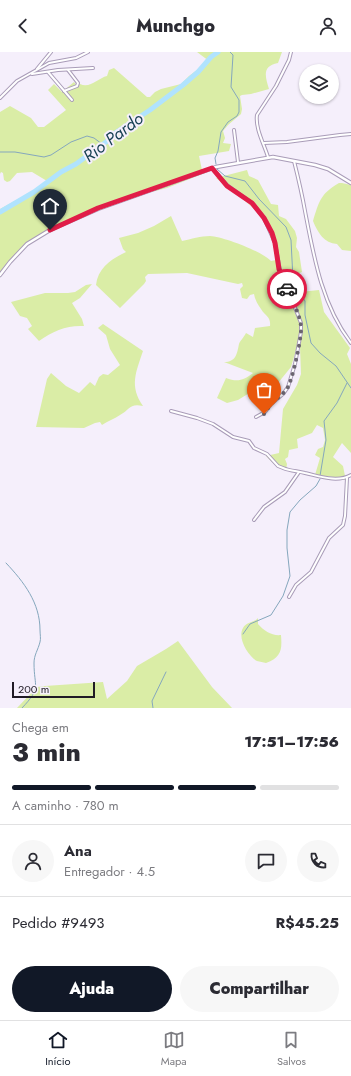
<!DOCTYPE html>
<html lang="pt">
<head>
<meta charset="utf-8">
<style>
  :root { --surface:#fff; --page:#f7f7f7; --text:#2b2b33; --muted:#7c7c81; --line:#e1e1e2; --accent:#111827 }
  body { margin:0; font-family:Jost,sans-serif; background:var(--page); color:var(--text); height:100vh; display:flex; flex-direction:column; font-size:15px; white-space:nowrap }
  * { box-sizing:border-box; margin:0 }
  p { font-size:13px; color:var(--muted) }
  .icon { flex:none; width:22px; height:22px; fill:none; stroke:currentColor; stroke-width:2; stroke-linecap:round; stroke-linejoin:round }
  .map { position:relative; height:656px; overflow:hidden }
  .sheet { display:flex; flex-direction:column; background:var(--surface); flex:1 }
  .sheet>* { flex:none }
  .tools { position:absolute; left:299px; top:12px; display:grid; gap:8px }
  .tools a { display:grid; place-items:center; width:40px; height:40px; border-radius:50%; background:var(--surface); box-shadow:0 1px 3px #0004; font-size:20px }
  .scale { position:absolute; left:12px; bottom:10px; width:83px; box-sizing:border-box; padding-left:4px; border:2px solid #201b25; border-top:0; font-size:11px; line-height:14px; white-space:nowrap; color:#201b25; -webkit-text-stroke:3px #f5effb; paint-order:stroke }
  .pin { position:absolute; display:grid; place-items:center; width:34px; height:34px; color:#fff; margin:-41px -17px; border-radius:50% 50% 50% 0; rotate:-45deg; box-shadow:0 0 4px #0007 }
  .pin .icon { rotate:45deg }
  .courier { position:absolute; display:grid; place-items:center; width:40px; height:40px; margin:-20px; border:3px solid #e11d48; border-radius:50%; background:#fff; color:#222; box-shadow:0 1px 5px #0007 }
  .summary em { font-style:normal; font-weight:800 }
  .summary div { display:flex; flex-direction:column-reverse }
  .summary { display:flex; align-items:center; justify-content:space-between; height:68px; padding:0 12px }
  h1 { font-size:26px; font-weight:800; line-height:30px }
  .bar { display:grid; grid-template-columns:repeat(4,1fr); gap:6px 4px; align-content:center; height:48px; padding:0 12px }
  .bar i { height:5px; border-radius:3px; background:var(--line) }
  .bar .active { background:var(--accent) }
  .bar p { grid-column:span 4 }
  .line { display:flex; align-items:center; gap:10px; padding:0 12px; border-top:1px solid var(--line) }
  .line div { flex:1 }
  .round { display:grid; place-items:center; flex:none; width:42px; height:42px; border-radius:21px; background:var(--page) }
  .button { display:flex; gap:8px; margin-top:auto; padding:8px 12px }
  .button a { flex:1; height:46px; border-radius:24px; background:var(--accent); color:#fff; font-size:16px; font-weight:800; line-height:46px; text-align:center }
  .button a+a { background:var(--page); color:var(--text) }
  header { display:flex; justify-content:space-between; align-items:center; height:52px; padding:0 12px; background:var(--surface); font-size:18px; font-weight:800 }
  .dock { display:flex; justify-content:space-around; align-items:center; height:56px; border-top:1px solid var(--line); background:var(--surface); font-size:11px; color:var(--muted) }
  .dock a { display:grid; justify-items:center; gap:2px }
  .dock .active { color:var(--accent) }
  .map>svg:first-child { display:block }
</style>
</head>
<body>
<header><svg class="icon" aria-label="back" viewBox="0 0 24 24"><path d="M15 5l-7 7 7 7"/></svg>Munchgo<svg class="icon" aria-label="person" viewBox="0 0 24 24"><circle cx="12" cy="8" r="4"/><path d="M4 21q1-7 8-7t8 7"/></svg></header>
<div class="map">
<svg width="351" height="656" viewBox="0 0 351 656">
  <rect width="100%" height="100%" fill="#f5effb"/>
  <g fill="#daeda6">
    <path d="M197,0H282L278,11C262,14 265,24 269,37L251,42L242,43L240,44L242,57L241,62L228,73L223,79L225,86L223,91L231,92L229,99L199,104L202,118L210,119L167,136L120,148L46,181L31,190L0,221V157L33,139L47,129L32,120L17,121L10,129L7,130L4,128L3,121L1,120L0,122V60L10,54L31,66L38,75H44L66,58L48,38L54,32L62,40L74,30L77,34L80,32C90,37 98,26 107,24L109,18L114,16L147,45H150L155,40L161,37L181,32L189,24L209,9Z"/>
    <path d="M247,118L249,124L258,128L271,152L278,153L279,164L286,167L295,179L297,186L296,195L299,200L302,220L297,222L300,240L319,238L324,260L350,296L347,302L351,312V401L342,391L333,405L343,414L345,424L347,427L346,429L342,426L315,423L320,406L315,403L318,397L323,395L325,388L323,376L317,373L312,381L297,387L298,396L289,398L288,405L285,407L287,412L286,418L277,415L266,404L279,401L283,357L297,333L301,322L300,295H297L291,315L278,331L262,325L251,340L238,348L227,351L217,346L226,326C237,330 243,329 253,321L224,310C236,310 237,302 239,292C240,289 244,285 246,281L253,285L255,276L270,274C271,264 265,264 261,257C258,253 255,248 254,242L250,243L247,247L242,246L240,237L243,234L242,231L238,232L187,221L148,222L145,225L146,229L144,232L120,256L96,233C98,216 111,207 126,200L123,197L119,186L138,181L154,174L171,164L182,189C191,187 201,184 210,184C224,185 261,199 271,209L276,208C275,201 275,193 273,187C264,158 237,144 216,126Z"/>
    <path d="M339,131H342L351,133V199L342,198L337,192C324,191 318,181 313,169C319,150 320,142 339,131Z"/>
    <path d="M92,232L80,246L72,251L82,267L84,274C67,273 53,279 39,289L28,277L32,274L27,266L20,264L11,250L45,241H68L75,240L86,233Z"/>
    <path d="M103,272L143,299C136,320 129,334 143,354C129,351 130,358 120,363C114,367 108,369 102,373L100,370L95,371L84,376L36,375L47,327L51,321L66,334L79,341L90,330L95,334L99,325L103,322L108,323L120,313L110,297L106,283L98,276Z"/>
    <path d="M258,566V572C264,579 272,584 281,583C282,597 282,605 266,611C263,610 260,610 257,609C248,604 237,586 243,576C246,570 254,571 258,566Z"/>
    <polygon points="178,589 212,635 232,656 17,656 37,635 45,634 103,630 107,647 127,629 137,614 166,597"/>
  </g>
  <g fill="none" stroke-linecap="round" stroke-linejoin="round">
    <g stroke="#85a7bd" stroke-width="1">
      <polyline points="0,100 15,100 44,105 51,103 71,90 87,84 94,86 102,92"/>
      <polyline points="216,112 215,106 218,99 221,80 228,70 237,64 239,60 239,48 231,35 233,3 230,0"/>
      <polyline points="217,117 225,124 245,129 259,147 286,175 291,188 293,227 296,235 305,249 305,263 311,291 320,301 336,314 351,336"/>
      <polyline points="320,424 326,388 324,369 337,351 347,331"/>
      <path d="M6,511C24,530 40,551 40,578C40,582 41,587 40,590C38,598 34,603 34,611C34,636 42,635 22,656"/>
      <polyline points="243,582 250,572 271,563 283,544 290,524 287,496 287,478 290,460 300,448 316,434 320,427"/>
      <polyline points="153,656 152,649 166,620"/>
    </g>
    <polyline stroke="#b0e3fe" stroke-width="5" points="0,160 34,140 61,120 76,112 106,90 115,81 150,58 183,33 198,20 211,5 218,0"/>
    <defs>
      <g id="minor">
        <polyline points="37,17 51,0"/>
        <polyline points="48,20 72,48"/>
        <polyline points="32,22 58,18 93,16"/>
        <polyline points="64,39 77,34 78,31 68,18"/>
        <polyline points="0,46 17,29 49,11 76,6 88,0"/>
        <polyline points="234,78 238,110"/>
        <polyline points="264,91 287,90 340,83 351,82"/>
        <path d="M268,105C264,92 255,76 257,63L276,34L289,8L291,0"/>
        <path d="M294,109C298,125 302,142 305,159C314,206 322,253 351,291"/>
        <polyline points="212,116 227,133 252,151 264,166 275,191 281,224 292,248 301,271 301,280 295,312 288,335 283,342 271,352 265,360 256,365"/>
        <path d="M171,359L197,366L213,372L233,385L249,389L254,396L267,402L278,414L283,416C290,419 297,419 305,421C319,424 337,431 351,423"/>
        <polyline points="254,468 264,455 285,440 299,420"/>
        <polyline points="289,545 296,533 311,520 329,486 343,473 345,464 347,426"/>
      </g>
      <polyline id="tertiary" points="0,223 10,210 27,192 50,178 98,157 216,115 273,105 315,113 328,117 351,131"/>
    </defs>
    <use href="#minor" stroke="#a99cb8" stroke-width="4"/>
    <use href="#tertiary" stroke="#a99cb8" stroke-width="4.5"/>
    <use href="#minor" stroke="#fff" stroke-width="2"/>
    <use href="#tertiary" stroke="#fff" stroke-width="2.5"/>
  </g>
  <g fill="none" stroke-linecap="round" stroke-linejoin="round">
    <path stroke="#6b6570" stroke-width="4" stroke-dasharray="0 7.2" d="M264,362C267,359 268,355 271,352C276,346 285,342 288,335C293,326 302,284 301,275C300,262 292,248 287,237"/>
    <polyline stroke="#e11d48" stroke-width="5" points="50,178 98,156 212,116 227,134 252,151 264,166 272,181 275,191 279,217 287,237"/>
  </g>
  <g text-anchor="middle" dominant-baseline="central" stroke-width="4" stroke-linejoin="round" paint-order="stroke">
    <g font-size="17" font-style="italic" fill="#184053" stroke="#f5effb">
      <text transform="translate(113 85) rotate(-37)">Rio Pardo</text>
    </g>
  </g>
</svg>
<div class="tools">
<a><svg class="icon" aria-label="layers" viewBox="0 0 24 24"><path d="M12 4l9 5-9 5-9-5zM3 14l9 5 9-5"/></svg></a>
</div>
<div class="scale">200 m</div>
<div class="pin" style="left:264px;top:362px;background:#ea580c"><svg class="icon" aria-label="bag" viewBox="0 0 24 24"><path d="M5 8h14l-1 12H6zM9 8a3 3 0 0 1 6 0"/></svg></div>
<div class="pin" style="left:50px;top:178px;background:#1f2937"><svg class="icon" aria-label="home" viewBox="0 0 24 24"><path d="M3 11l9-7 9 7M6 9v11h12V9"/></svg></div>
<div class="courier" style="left:287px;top:237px"><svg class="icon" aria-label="car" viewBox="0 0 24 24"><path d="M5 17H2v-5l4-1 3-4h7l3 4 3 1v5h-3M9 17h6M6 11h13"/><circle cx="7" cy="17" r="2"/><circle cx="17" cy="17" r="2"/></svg></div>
</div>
<section class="sheet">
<div class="summary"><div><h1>3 min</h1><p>Chega em</p></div><em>17:51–17:56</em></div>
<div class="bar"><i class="active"></i><i class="active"></i><i class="active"></i><i></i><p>A caminho · 780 m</p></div>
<div class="line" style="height:72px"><a class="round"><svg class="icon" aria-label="person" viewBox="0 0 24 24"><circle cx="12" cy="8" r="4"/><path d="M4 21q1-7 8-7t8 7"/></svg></a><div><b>Ana</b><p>Entregador · 4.5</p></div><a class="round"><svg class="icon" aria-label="chat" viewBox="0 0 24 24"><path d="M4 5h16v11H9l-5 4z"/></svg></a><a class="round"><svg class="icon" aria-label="phone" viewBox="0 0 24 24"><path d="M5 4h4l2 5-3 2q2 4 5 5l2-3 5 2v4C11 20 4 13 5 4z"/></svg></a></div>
<div class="line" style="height:52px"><div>Pedido #9493</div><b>R$45.25</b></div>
<div class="button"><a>Ajuda</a><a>Compartilhar</a></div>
</section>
<nav class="dock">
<a class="active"><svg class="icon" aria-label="home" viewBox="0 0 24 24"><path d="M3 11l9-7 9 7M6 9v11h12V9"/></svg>Início</a>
<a><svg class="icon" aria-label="map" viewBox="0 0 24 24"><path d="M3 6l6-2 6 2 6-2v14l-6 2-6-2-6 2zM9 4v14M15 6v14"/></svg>Mapa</a>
<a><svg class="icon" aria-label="saved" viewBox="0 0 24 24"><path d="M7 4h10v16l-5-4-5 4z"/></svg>Salvos</a>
</nav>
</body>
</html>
